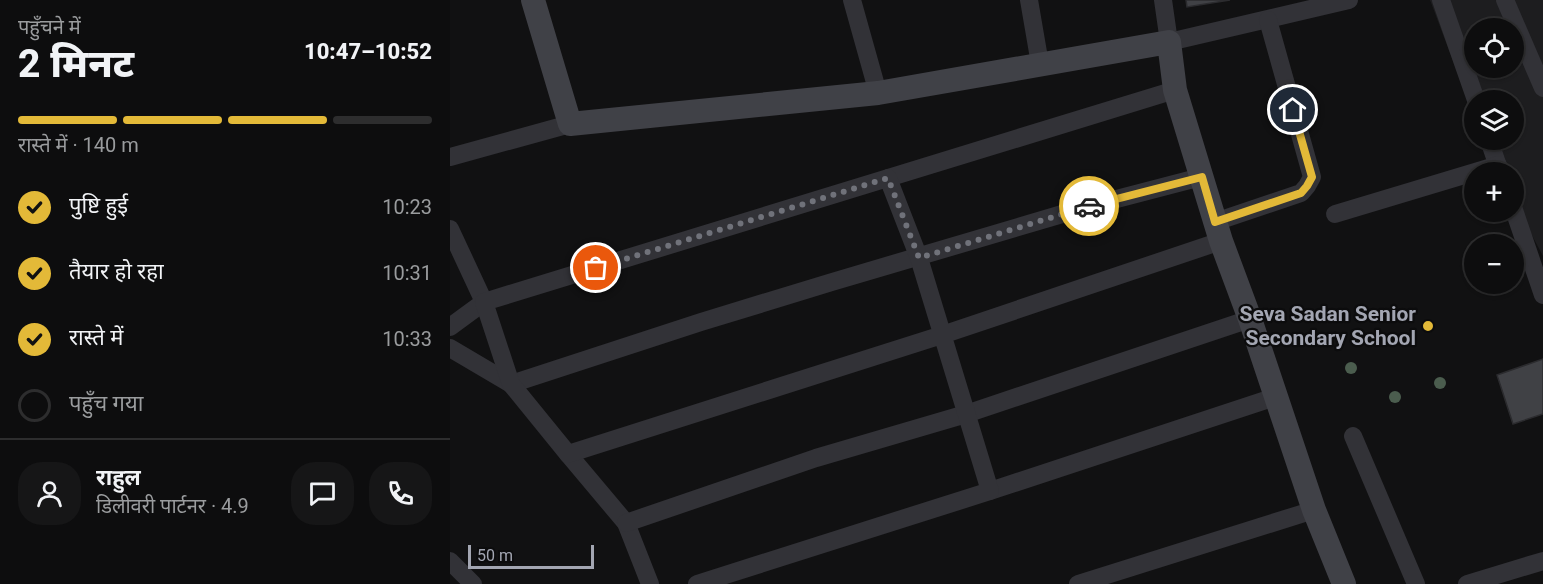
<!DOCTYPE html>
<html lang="hi">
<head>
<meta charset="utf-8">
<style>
  :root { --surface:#0d0d0e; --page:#161617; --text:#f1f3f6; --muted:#9a9c9e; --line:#2d2d2e; --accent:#e3b938 }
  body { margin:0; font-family:Roboto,"Noto Sans Devanagari",sans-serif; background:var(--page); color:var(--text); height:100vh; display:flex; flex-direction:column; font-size:22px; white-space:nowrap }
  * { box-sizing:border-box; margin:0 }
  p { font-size:20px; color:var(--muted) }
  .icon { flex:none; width:33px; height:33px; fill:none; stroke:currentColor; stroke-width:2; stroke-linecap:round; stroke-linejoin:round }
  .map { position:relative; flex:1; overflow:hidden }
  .panel { display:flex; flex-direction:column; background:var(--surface); width:450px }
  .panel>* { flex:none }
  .fabs { position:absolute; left:1014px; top:18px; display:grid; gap:12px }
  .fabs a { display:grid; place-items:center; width:60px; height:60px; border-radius:50%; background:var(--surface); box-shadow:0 2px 4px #0004,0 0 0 2px var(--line); font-size:30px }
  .scale { position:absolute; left:18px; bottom:15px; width:126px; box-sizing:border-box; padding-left:6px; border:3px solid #a3a6b2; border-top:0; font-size:16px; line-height:21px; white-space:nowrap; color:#a3a6b2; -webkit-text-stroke:4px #0c0c0d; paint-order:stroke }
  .pin { position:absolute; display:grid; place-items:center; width:51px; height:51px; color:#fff; margin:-26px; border:3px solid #fff; border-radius:50%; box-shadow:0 2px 6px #0007 }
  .courier { position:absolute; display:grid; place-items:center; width:60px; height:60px; margin:-30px; border:4px solid #e3b938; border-radius:50%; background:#fff; color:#222; box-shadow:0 2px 8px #0007 }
  .headline em { font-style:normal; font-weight:800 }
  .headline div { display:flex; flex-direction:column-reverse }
  .headline { display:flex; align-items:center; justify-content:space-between; height:102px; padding:0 18px }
  h1 { font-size:39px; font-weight:800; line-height:45px }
  .bar { display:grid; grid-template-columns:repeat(4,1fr); gap:9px 6px; align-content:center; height:72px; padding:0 18px }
  .bar i { height:8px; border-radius:4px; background:var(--line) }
  .bar .current { background:var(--accent) }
  .bar p { grid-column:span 4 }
  .line { display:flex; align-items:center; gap:15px; padding:0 18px; border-top:2px solid var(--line) }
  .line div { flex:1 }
  .round { display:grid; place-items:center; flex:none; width:63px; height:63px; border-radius:24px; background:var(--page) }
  ol { padding:0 18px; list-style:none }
  li { display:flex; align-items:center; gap:18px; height:66px }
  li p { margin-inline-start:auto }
  li .icon { padding:6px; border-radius:50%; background:var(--accent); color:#111; stroke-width:4 }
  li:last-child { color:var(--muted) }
  li i { width:33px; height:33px; border:3px solid var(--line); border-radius:50% }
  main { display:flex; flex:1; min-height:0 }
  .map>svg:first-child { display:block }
</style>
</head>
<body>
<main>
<section class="panel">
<div class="headline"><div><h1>2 मिनट</h1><p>पहुँचने में</p></div><em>10:47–10:52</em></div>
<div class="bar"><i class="current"></i><i class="current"></i><i class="current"></i><i></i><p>रास्ते में · 140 m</p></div>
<ol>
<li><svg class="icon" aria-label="check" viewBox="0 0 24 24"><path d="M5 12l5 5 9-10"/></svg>पुष्टि हुई<p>10:23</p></li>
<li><svg class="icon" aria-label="check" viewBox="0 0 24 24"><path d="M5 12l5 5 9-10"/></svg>तैयार हो रहा<p>10:31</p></li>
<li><svg class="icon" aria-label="check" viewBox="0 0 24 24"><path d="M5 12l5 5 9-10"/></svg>रास्ते में<p>10:33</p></li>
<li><i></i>पहुँच गया</li>
</ol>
<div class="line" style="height:108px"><a class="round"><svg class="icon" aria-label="person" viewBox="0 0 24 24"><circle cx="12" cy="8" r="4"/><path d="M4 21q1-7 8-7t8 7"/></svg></a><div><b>राहुल</b><p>डिलीवरी पार्टनर · 4.9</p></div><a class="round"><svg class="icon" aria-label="chat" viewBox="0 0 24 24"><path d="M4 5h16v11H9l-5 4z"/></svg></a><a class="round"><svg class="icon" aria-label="phone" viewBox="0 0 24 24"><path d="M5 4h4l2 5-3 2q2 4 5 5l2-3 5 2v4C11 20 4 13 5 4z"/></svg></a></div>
</section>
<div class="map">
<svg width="1093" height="584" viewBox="0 0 1093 584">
  <rect width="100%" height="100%" fill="#111112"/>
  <path fill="#1d1d1f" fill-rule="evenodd" d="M980,0H1093V256L1064,202V172H1048L1033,140H1064V100H1024V117ZM1024,28H1064V68H1024Z"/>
  <g fill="#404145" stroke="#2b2b2e" stroke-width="1.5">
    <polygon points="736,0 780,0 737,7"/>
    <polygon points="1093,359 1093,414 1063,424 1047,375"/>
  </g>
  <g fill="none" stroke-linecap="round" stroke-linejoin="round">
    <g stroke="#323237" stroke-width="18">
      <polyline points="402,0 428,93"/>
      <polyline points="579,0 590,64"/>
      <polyline points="713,0 719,42 899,0"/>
      <polyline points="991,0 1026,100"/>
      <polyline points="1055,0 1093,88"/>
      <polyline points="1039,140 1050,172"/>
      <polyline points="0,157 120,124"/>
      <polyline points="438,178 725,90"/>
      <polyline points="1064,210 1093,295"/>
      <polyline points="885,214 1048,165"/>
      <polyline points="765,222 851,193 857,186 862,177 818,20"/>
      <polyline points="0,229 34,302 0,327"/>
      <polyline points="0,348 61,384 251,322 382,282 636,207 751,177"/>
      <polyline points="903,436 966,584"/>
      <polyline points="118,454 176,523 200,584"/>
      <polyline points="540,491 825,397"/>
      <polyline points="176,523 366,458 516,414 800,319"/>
      <polyline points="0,561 23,584"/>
      <polyline points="247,584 540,491 469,258 438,178 34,302 61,384 118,454 492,335 771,241"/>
      <polyline points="628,584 864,510"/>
      <polyline points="1017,584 1093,561"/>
    </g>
    <polyline stroke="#404147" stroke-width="24" points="83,0 120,124 428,93 719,42 725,90 771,241 800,319 864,510 894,584"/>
  </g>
  <g fill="#4b5d4e">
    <circle cx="901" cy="368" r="6"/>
    <circle cx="990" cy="383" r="6"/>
    <circle cx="945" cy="397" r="6"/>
  </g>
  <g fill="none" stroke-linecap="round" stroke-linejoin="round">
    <polyline stroke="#70727a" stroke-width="6" stroke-dasharray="0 10.8" points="146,268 438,178 469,258 639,206"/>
    <polyline stroke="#e3b938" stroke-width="8" points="639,206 752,177 765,222 851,193 857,186 862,177 843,110"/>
  </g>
  <circle fill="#e3b938" stroke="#0c0c0d" stroke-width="2" cx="978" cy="326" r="6"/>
  <g text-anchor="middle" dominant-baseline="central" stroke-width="4.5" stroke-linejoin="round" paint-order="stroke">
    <g font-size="21" font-weight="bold" fill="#a3a6b2" stroke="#0c0c0d" text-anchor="end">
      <text x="966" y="314">Seva Sadan Senior<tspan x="966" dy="24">Secondary School</tspan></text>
    </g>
  </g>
</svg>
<div class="fabs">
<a><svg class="icon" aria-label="locate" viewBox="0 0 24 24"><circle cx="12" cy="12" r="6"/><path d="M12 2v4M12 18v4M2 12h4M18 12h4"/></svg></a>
<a><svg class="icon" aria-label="layers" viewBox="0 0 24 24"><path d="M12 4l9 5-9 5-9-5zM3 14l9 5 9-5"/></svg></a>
<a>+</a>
<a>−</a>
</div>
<div class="scale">50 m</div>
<div class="pin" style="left:146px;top:268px;background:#ea580c"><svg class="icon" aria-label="bag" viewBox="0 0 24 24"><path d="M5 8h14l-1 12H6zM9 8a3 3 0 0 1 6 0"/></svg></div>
<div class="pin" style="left:843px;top:110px;background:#1f2937"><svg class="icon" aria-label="home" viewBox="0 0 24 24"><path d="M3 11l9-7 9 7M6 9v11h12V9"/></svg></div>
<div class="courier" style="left:639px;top:206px"><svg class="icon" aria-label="car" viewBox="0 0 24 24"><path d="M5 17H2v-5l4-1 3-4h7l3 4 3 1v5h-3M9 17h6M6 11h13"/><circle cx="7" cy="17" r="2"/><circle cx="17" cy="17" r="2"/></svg></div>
</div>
</main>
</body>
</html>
